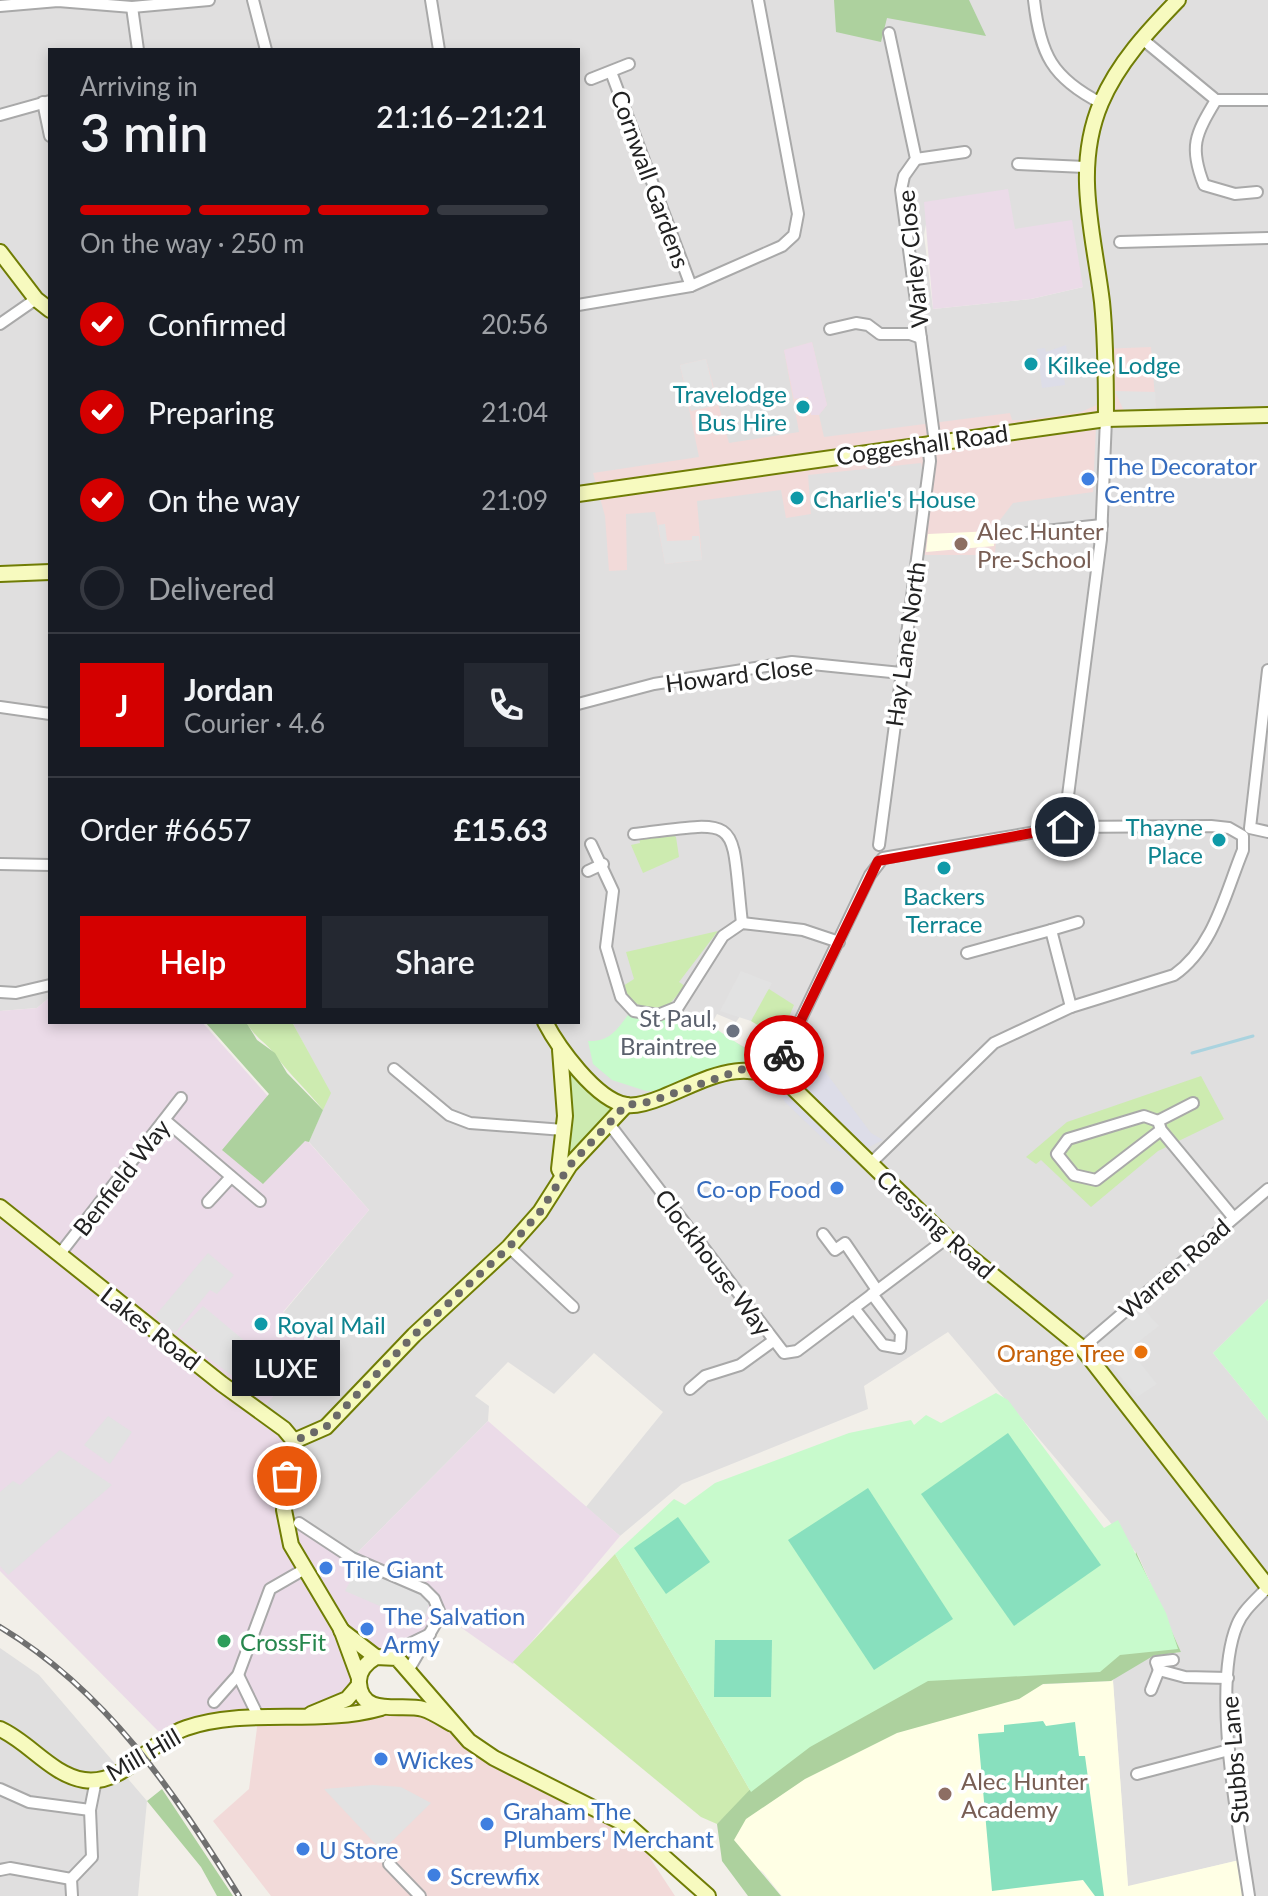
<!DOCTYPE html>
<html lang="en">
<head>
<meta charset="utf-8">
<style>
  :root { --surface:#171b24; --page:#242831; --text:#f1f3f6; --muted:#9ea1a6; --line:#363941; --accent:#d40000 }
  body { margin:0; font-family:Lato,sans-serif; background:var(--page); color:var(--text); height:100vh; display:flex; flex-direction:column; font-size:30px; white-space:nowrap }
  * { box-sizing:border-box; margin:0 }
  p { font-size:26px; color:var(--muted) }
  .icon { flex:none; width:44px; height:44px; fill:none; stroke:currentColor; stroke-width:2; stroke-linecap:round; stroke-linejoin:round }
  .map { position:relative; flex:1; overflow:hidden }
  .side { position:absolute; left:48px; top:48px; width:532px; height:976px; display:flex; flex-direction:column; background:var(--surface); border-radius:0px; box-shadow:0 4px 12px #0003 }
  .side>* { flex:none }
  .pin { position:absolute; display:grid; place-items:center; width:68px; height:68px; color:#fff; margin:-34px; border:4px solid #fff; border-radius:50%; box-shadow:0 2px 8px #0007 }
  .courier { position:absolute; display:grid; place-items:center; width:80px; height:80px; margin:-40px; border:6px solid #d40000; border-radius:50%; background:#fff; color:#222; box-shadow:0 2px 10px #0007 }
  .bubble { position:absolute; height:56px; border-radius:0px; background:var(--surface); box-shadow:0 4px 12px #0003; font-size:26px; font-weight:600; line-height:56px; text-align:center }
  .summary em { font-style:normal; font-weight:600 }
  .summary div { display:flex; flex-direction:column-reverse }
  .summary { display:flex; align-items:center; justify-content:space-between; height:136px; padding:0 32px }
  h1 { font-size:52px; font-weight:600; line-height:60px }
  .bar { display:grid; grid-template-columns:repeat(4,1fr); gap:12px 8px; align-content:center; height:96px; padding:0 32px }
  .bar i { height:10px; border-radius:6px; background:var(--line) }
  .bar .on { background:var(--accent) }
  .bar p { grid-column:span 4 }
  .line { display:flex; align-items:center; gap:20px; padding:0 32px; border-top:2px solid var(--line) }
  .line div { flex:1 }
  .round { display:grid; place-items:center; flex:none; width:84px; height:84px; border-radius:0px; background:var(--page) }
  ol { padding:0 32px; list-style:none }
  li { display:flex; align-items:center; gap:24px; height:88px }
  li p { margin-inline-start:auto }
  li .icon { padding:8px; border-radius:50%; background:var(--accent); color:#fff; stroke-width:4 }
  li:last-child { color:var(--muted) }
  li i { width:44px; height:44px; border:4px solid var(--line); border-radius:50% }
  .primary-button { display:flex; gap:16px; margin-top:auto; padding:16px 32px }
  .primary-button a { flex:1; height:92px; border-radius:0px; background:var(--accent); color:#fff; font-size:32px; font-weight:600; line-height:92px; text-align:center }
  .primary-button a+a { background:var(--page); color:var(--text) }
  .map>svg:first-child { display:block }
</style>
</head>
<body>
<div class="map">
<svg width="1268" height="1896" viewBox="0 0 1268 1896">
  <rect width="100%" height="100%" fill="#f2efe9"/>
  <g fill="#e0dfdf" fill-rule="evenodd">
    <path d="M0,0H1268V1299L1213,1353L1268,1421V1896H1249L1243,1859L1128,1887L1113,1681L1124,1661L1181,1652L1138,1555L948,1332L864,1386L868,1409L682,1484L620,1536L586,1507L663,1412L594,1353L554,1394L508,1362L475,1396L489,1406L488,1421L352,1558L284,1510L260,1411L283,1313L369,1210L309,1142L330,1093L292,1022H578V50H50V997L37,1008L0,1011ZM927,219L1015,229L1083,287L1031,299L933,309L924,235ZM717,1014L736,1022L741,1015L758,1024L746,1048L713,1030L711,1025Z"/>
    <polygon points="0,1648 39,1675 147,1801 138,1896 0,1896"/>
  </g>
  <g fill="#f2dad9">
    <polygon points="812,342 827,405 819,415 824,437 1010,413 1012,420 1027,420 1081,412 1099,404 1099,349 1151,347 1157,423 1096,426 1093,492 1013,503 997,524 995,555 910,555 924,477 921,463 808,475 811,514 786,518 781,490 697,501 702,560 665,564 655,512 626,514 627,570 609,571 605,516 593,473 699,457 680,365 706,359 729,443 799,432 784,350"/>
    <polygon points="395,1707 452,1724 469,1741 629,1826 675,1896 271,1896 213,1821 249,1789 258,1720"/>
  </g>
  <g fill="#ebdbe8">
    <polygon points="1008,189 1015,229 1072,220 1083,287 1031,299 933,309 924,202"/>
    <polygon points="812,342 827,405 819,415 811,415 808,397 794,399 784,350"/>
    <polygon points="50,997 50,1022 202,1022 369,1210 283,1312 321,1339 261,1411 294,1441 284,1510 352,1558 488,1421 620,1536 513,1664 439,1612 409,1669 376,1657 359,1685 381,1708 258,1720 161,1734 0,1571 0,1011 37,1008"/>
  </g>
  <g fill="#ffffe5">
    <polygon points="993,531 994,546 926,552 928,534"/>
    <polygon points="1113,1681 1128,1886 1244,1859 1249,1896 782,1896 763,1872 723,1844 790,1769 1012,1686"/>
  </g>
  <g fill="#cdebb0">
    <polygon points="670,833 676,837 679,857 643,873 631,845 640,843 639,836"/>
    <path d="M718,931L679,982L685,986L668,1006C648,1011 630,1007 623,986L634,979L626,952Z"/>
    <path d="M769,989L794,1005C781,1036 779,1047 745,1059L746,1049L759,1026L751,1021L753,1002Z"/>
    <path d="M246,1022H292L331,1093L323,1110C308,1091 290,1075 276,1056C267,1043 256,1039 246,1022Z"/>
    <polygon points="567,1064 594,1095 612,1108 575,1151 567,1154"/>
    <polygon points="1201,1076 1224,1119 1158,1151 1091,1207 1041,1160 1036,1164 1026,1157 1067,1122"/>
    <polygon points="615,1554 751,1792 717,1824 701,1817 513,1662"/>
  </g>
  <g fill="#add19e">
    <polygon points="834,0 969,0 986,36 887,18 881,42 836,32"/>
    <polygon points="205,1022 246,1022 257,1040 275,1053 287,1073 323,1110 309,1142 305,1141 263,1184 222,1150 269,1094"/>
    <polygon points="1136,1552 1181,1652 1153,1656 1111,1681 1043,1684 1019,1699 897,1733 805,1779 746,1819 734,1840 781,1896 748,1896 722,1861 717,1824 806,1731 1132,1571"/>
    <polygon points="162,1789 233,1896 217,1896 201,1867 147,1801"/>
  </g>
  <g fill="#c8facc">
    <path d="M680,1012L710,1025L746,1049L745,1065L717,1066L665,1091H646L612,1080L593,1064L588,1041C609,1042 616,1031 628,1015C645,1022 665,1023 680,1012Z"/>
    <polygon points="1268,1299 1268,1421 1213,1353"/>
    <polygon points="996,1393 1008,1400 1104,1528 1118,1520 1166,1613 1178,1649 1120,1655 1100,1672 928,1681 810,1747 751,1792 615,1554 674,1499 685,1505 715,1483 849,1433 911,1420 914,1425 926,1415 941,1423"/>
  </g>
  <g fill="#88e0be">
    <polygon points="1008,1433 1101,1565 1014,1626 921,1494"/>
    <polygon points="868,1488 953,1619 874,1670 788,1540"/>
    <polygon points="678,1517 710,1562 666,1594 634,1548"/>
    <polygon points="715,1640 772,1640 771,1697 714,1697"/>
    <polygon points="1043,1721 1046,1726 1075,1722 1079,1756 1085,1756 1104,1896 1095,1896 1083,1880 992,1891 978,1734 1004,1732 1004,1725"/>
  </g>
  <g fill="#e2e2e2">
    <polygon points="706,359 717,405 691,411 680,365"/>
    <polygon points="1115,391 1155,392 1156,411 1124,411"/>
    <polygon points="665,524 667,541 692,540 692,536 699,536 702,560 665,564 658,525"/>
    <polygon points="741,971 772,983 751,1021 720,1011"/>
    <polygon points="208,1253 234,1275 217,1294 210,1290 175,1333 155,1316"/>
    <polygon points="203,1306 271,1363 250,1389 176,1334"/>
    <polygon points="1141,1306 1159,1326 1129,1349 1157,1384 1137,1397 1095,1346"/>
    <polygon points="108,1416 132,1432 110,1464 84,1445"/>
    <polygon points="60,1450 112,1485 8,1575 0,1566 0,1492 13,1481 20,1485"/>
    <polygon points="358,1566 430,1599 424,1625 345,1591"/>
    <polygon points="373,1785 401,1787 431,1803 382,1851 324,1789"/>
  </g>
  <g fill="#dddde8">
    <polygon points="1066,345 1071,377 1064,378 1065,385 1042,388 1037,349 1045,348 1046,352"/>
    <polygon points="799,1037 808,1040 812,1054 871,1133 883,1140 849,1157 831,1146 785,1102 782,1097 803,1078 791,1059 791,1049"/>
  </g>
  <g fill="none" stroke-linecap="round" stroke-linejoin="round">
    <polyline stroke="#aad3df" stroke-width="3" points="1192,1053 1253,1036"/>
    <defs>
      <g id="street">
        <polyline points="253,0 266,50"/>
        <polyline points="431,0 439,50"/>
        <path d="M1034,0C1040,54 1052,78 1101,103"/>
        <polyline points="0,6 58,1 132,7 209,0"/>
        <polyline points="132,7 138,50"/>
        <polyline points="889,33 916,159 904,176 901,190 935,443"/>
        <polyline points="1141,38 1216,100 1268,100"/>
        <polyline points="611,72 691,286"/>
        <polyline points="591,79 629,64"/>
        <path d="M1216,100C1195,135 1189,147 1204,185L1235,194L1257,192"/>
        <polyline points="43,102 50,136"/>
        <polyline points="0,115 50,101"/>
        <polyline points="916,159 965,152"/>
        <polyline points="1018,164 1085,167"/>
        <polyline points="1120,242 1268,238"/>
        <polyline points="578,305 691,286 782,246 794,235 798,214 758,0"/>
        <polyline points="0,324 36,299"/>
        <polyline points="830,329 856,323 868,325 880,334 910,334 921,338"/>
        <polyline points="1006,535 1102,525"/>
        <polyline points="1268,670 1250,828 1268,832"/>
        <polyline points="578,704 654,684 792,662 901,673"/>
        <polyline points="0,707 50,714"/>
        <polyline points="1065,819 1101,539 1106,419"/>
        <path d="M634,834C745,820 730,816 742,923"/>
        <polyline points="591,844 613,891 606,947 621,997 634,1011 658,1015 678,1007 723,936 742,923 803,930 839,942"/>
        <polyline points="879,845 930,461 928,444"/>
        <polyline points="0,864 50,865"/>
        <polyline points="588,871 603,864"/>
        <polyline points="1051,930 1078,922"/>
        <polyline points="967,953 1051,930 1071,1007"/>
        <polyline points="0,992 16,993 50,985"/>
        <polyline points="394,1069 449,1115 470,1123 564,1130"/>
        <path d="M774,1075L870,875L883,858L1065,827L1211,826L1229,828L1243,836V850C1225,894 1214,947 1174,975L1071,1007L994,1043L870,1164"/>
        <polyline points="166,1121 260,1201"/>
        <polyline points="1158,1121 1193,1103"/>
        <polyline points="610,1125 784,1353 797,1351 947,1238"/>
        <polyline points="1161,1130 1096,1180 1074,1175 1057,1154 1068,1139 1144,1116 1158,1121 1161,1130 1233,1217"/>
        <polyline points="208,1202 231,1177"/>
        <polyline points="823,1234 835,1250 845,1243 877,1290"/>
        <polyline points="509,1247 573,1307"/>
        <polyline points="59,1255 181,1098"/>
        <polyline points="854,1308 883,1345 900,1348 901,1333 872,1294"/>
        <polyline points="1082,1348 1268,1189"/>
        <polyline points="690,1389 705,1376 740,1365 773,1341"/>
        <polyline points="299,1523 352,1558 424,1589 434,1599 439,1611 437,1621 409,1669"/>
        <polyline points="387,1655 430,1634"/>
        <polyline points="1173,1660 1156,1662 1159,1670 1185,1677 1228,1678"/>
        <polyline points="238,1675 256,1712"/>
        <polyline points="1151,1690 1159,1670"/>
        <polyline points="214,1702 238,1675 270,1589 303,1570"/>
        <polyline points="1137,1774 1229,1750"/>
        <polyline points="0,1789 29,1802 90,1810"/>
        <polyline points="389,1864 420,1896"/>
        <polyline points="0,1870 10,1868 71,1879"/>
        <polyline points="72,1896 71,1879 92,1857 90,1810 96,1780"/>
        <path d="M1249,1896C1239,1828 1211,1688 1237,1625C1243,1610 1257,1599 1268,1587"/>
      </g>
      <g id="secondary">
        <polyline points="0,252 36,299 50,310"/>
        <path d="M1106,419C1106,380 1106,341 1102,302C1094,235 1073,169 1101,103C1118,63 1148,31 1178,0"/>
        <polyline points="578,494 1106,419 1268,415"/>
        <polyline points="0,574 50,572"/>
        <path d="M545,1022C558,1047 596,1100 626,1105C637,1107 653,1101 663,1097C710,1078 743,1055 791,1086L947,1238L1082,1348L1268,1587"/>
        <polyline points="560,1050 565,1116 559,1169 563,1176"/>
        <polyline points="0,1207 222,1384 284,1429 294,1441 284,1510 291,1545 341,1629 359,1678"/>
        <polyline points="294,1441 326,1427 414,1335 509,1247 540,1212 570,1165 626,1105"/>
        <polyline points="341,1630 376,1657"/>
        <polyline points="311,1714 347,1699 359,1685"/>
        <path d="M452,1724C443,1719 433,1712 423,1709C402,1703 361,1718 359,1683C358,1671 366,1663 376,1657L397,1658L469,1741L494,1758L629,1826L708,1896"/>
        <path d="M0,1729C29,1742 52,1775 84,1780C124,1786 151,1740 186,1728C246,1707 318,1726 381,1708"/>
      </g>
    </defs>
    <use href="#street" stroke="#a9a9a9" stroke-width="14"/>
    <use href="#secondary" stroke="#707d05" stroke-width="18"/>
    <use href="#street" stroke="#fff" stroke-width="10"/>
    <use href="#secondary" stroke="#f7fabf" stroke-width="14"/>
    <defs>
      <path id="rail" d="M0,1627C108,1692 173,1791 239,1896"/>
    </defs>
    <use href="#rail" stroke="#707070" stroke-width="6"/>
    <use href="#rail" stroke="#fff" stroke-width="3" stroke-dasharray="9" stroke-linecap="butt"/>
  </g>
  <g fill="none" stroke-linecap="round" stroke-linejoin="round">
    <polyline stroke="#6b6a68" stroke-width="8" stroke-dasharray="0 14.4" points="287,1476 294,1441 326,1427 414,1335 509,1247 540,1212 570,1165 626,1105 649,1102 746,1068 774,1075 784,1055"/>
    <polyline stroke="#d40000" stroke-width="10" points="784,1055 878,861 1065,827"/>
  </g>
  <g fill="#0f9aa8" stroke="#fff" stroke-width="3">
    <circle cx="1031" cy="364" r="8"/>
    <circle cx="803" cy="407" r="8"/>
    <circle cx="797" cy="498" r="8"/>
    <circle cx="1219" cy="840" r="8"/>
    <circle cx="944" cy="868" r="8"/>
    <circle cx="261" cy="1324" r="8"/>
  </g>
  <g fill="#3f7fe0" stroke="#fff" stroke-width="3">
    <circle cx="1088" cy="479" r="8"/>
    <circle cx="837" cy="1188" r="8"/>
    <circle cx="326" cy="1568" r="8"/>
    <circle cx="367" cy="1629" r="8"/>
    <circle cx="381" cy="1759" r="8"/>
    <circle cx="487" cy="1824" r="8"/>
    <circle cx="303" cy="1849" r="8"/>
    <circle cx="434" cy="1875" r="8"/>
  </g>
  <g fill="#8d6e63" stroke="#fff" stroke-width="3">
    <circle cx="961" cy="544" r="8"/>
    <circle cx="945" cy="1794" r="8"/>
  </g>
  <circle fill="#6b7280" stroke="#fff" stroke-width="3" cx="733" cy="1031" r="8"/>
  <circle fill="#e8710a" stroke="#fff" stroke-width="3" cx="1141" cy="1352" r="8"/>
  <circle fill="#2e9e5b" stroke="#fff" stroke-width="3" cx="224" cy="1641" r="8"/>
  <g text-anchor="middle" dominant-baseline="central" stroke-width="7" stroke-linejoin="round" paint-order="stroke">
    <g font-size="24" fill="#222" stroke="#fff">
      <text transform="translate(651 179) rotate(70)">Cornwall Gardens</text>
      <text transform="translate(912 259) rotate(-96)">Warley Close</text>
      <text transform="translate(922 444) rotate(-8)">Coggeshall Road</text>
      <text transform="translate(905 644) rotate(-82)">Hay Lane North</text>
      <text transform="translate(739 674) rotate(-7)">Howard Close</text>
      <text transform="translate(121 1177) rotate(-52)">Benfield Way</text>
      <text transform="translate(936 1224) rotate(42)">Cressing Road</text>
      <text transform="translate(714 1262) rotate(53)">Clockhouse Way</text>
      <text transform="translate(1174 1268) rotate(-41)">Warren Road</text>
      <text transform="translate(151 1328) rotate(38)">Lakes Road</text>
      <text transform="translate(143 1754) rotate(-30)">Mill Hill</text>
      <text transform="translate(1234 1760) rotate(-95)">Stubbs Lane</text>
    </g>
    <g font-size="24" fill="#0d838f" stroke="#fff" text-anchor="start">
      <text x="1047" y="364">Kilkee Lodge</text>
      <text x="787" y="393" text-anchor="end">Travelodge<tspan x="787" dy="28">Bus Hire</tspan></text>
      <text x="813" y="498">Charlie's House</text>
      <text x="1203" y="826" text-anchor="end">Thayne<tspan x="1203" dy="28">Place</tspan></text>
      <text x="944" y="895" text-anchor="middle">Backers<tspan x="944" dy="28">Terrace</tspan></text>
      <text x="277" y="1324">Royal Mail</text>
    </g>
    <g font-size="24" fill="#366cbe" stroke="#fff" text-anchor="start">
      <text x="1104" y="465">The Decorator<tspan x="1104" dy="28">Centre</tspan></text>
      <text x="821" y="1188" text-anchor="end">Co-op Food</text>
      <text x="342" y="1568">Tile Giant</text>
      <text x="383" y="1615">The Salvation<tspan x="383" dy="28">Army</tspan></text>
      <text x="397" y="1759">Wickes</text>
      <text x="503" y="1810">Graham The<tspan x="503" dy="28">Plumbers' Merchant</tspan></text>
      <text x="319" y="1849">U Store</text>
      <text x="450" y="1875">Screwfix</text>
    </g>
    <g font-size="24" fill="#785e54" stroke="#fff" text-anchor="start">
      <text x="977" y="530">Alec Hunter<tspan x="977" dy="28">Pre-School</tspan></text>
      <text x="961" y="1780">Alec Hunter<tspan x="961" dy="28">Academy</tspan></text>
    </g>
    <g font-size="24" fill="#5b616d" stroke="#fff" text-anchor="end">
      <text x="717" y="1017">St Paul,<tspan x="717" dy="28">Braintree</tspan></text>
    </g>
    <g font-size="24" fill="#c56008" stroke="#fff" text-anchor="end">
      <text x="1125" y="1352">Orange Tree</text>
    </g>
    <g font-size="24" fill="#27864d" stroke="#fff" text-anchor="start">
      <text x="240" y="1641">CrossFit</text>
    </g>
  </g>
</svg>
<div class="pin" style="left:287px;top:1476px;background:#ea580c"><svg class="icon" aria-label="bag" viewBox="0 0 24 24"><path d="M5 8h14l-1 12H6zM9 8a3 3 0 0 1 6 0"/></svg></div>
<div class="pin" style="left:1065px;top:827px;background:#1f2937"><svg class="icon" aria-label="home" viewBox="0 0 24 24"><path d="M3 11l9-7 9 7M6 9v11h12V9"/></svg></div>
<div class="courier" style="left:784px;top:1055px"><svg class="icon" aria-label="bike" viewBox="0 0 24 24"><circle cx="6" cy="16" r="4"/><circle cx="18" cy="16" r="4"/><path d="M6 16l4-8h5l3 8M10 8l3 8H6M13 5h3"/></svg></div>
<div class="bubble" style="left:232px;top:1340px;width:108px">LUXE</div>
<section class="side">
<div class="summary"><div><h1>3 min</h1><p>Arriving in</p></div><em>21:16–21:21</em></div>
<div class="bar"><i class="on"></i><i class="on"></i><i class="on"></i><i></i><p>On the way · 250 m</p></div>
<ol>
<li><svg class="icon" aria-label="check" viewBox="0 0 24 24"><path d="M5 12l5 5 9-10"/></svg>Confirmed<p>20:56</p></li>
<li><svg class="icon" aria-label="check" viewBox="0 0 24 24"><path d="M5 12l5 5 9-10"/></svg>Preparing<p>21:04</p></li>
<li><svg class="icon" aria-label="check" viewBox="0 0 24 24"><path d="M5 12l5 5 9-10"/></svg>On the way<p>21:09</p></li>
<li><i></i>Delivered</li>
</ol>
<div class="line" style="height:144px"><b class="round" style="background:var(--accent);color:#fff">J</b><div><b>Jordan</b><p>Courier · 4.6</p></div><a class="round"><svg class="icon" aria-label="phone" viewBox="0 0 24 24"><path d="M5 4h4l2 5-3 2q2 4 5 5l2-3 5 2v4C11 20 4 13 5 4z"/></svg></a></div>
<div class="line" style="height:104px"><div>Order #6657</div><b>£15.63</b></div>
<div class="primary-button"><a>Help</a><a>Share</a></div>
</section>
</div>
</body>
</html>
